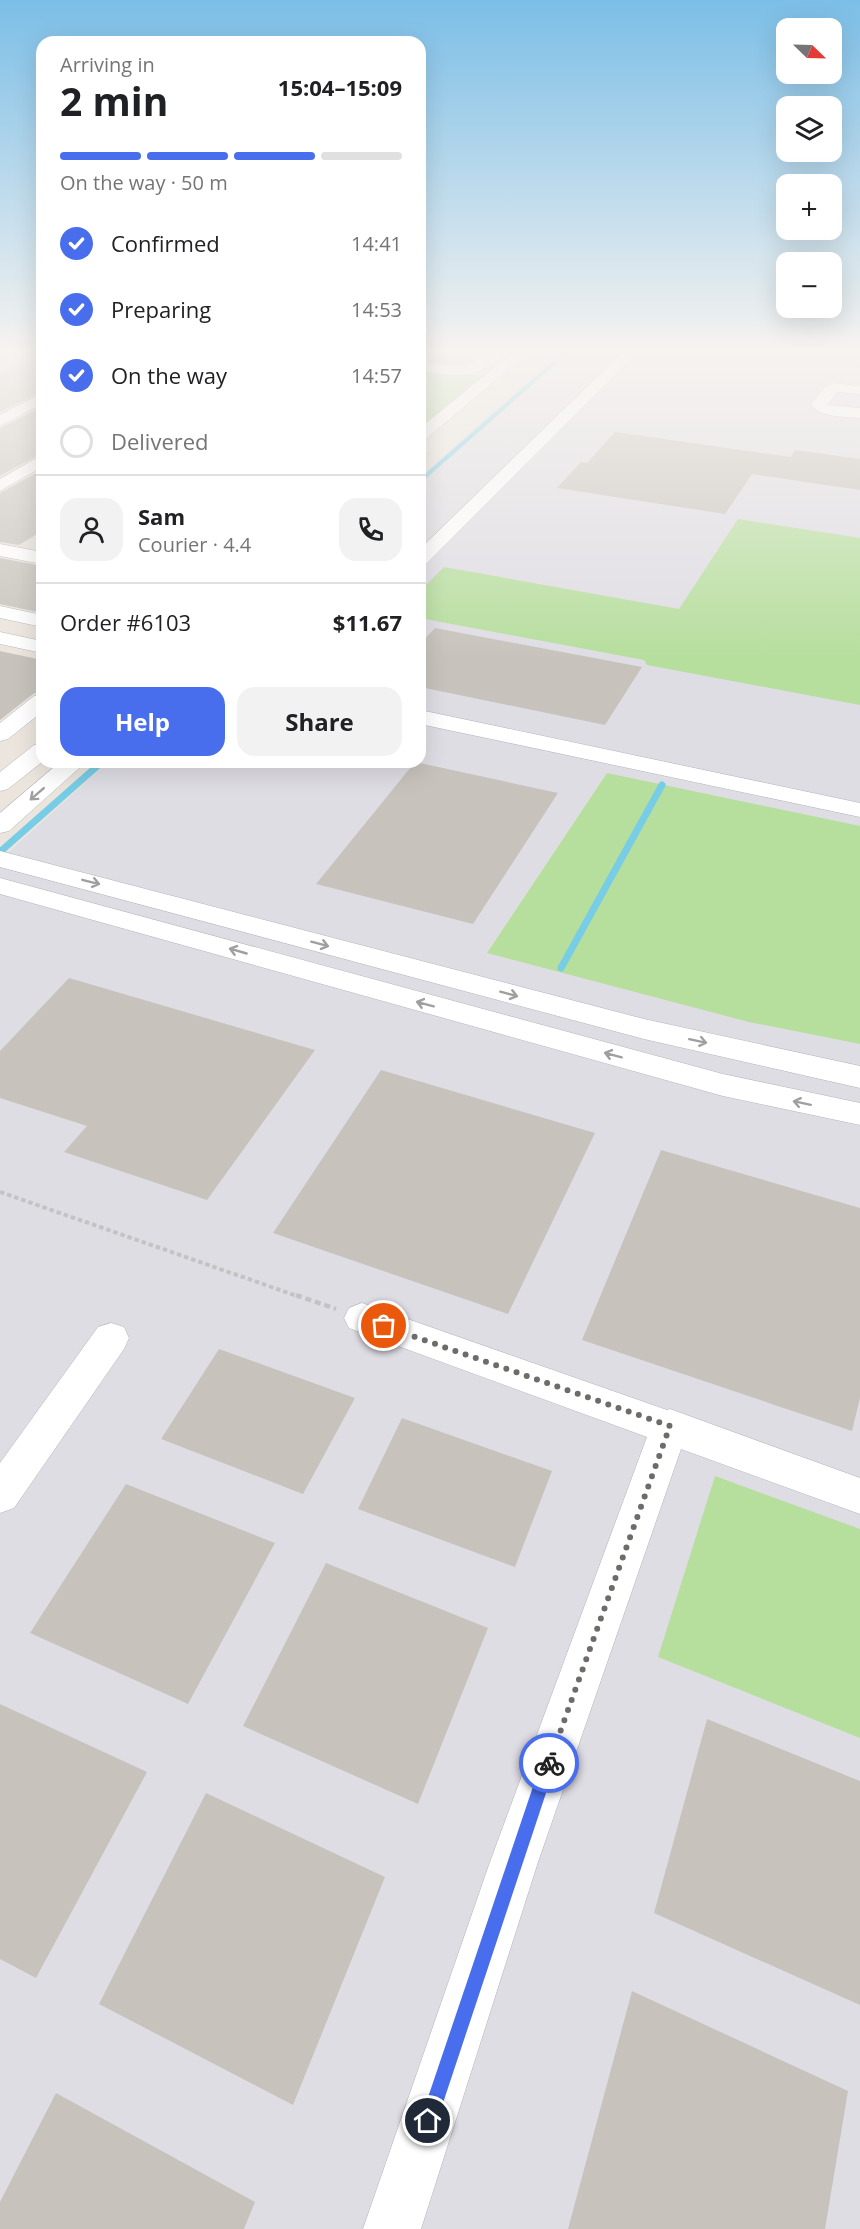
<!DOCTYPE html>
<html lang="en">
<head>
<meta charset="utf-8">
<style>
  :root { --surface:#fff; --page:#f2f2f2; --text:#202124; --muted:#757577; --line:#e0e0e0; --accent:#486eed }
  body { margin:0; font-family:"Open Sans",sans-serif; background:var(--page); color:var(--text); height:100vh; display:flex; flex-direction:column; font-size:22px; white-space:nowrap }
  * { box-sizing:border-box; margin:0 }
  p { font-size:20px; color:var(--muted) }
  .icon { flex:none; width:33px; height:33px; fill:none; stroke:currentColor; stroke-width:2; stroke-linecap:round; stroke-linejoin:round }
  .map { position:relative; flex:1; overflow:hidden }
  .details { position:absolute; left:36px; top:36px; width:390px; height:732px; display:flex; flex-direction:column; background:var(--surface); border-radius:18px; box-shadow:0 6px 24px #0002 }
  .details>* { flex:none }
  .needle { width:39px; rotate:113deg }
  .buttons { position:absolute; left:776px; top:18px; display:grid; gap:12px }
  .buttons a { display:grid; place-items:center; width:66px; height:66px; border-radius:12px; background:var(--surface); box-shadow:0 6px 24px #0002; font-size:30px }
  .pin { position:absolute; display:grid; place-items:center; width:51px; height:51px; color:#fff; margin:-26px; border:3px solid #fff; border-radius:50%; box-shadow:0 2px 6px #0007 }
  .courier { position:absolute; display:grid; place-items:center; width:60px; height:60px; margin:-30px; border:4px solid #486eed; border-radius:50%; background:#fff; color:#222; box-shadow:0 2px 8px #0007 }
  .summary em { font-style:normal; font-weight:700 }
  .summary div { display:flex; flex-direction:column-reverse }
  .summary { display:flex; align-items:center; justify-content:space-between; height:102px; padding:0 24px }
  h1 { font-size:39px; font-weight:700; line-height:45px }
  .bar { display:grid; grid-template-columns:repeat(4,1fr); gap:9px 6px; align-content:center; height:72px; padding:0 24px }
  .bar i { height:8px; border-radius:4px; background:var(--line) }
  .bar .on { background:var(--accent) }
  .bar p { grid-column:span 4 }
  .line { display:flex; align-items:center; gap:15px; padding:0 24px; border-top:2px solid var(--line) }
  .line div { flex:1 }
  .round { display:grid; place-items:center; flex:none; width:63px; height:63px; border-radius:18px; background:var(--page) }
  ol { padding:0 24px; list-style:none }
  li { display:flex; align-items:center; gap:18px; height:66px }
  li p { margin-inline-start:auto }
  li .icon { padding:6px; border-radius:50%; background:var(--accent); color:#fff; stroke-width:4 }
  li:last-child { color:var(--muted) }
  li i { width:33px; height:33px; border:3px solid var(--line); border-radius:50% }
  .cta { display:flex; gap:12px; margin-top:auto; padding:12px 24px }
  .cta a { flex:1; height:69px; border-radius:18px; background:var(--accent); color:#fff; font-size:24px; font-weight:700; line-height:69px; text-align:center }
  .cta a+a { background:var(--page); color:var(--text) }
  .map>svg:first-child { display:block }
</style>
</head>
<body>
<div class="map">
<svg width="860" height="2229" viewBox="0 0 860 2229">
  <rect width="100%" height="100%" fill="#ebe5dd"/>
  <polygon fill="#dfdde4" points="561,348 860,348 860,2229 0,2229 0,860 108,762 420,762 420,477"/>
  <g fill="#b6de9d">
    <polygon points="420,368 484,376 428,422 420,421"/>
    <polygon points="738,519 860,538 860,705 647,665 644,660 420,618 420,591 444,567 679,609"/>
    <polygon points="607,773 860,826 860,1044 749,1022 487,953"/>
    <polygon points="715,1476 860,1529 860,1738 658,1657"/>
  </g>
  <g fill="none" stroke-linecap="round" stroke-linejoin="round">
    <polyline stroke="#77cde6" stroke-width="4" points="420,481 571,348"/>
    <g stroke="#77cde6" stroke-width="7">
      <polyline points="0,852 102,762"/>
      <polyline points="561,968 662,785"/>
    </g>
  </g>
  <g fill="#c7c3bc">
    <polygon points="420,348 489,348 466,365 420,361"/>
    <polygon points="23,360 42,363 42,391 0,412 0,372"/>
    <polygon points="42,407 42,453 0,476 0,428"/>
    <polygon points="615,432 791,457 795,450 860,459 860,490 752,474 725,514 557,488 581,462 587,463"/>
    <polygon points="42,470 42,531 19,545 0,542 0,493"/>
    <polygon points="0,558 42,566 42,613 0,604"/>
    <polygon points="435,628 642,667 605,725 420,687 420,644"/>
    <polygon points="0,651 42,660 42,690 33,694 0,720"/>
    <polygon points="415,762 558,793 473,924 316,884"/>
    <polygon points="69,978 315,1050 207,1200 64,1152 87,1126 0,1098 0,1051"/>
    <polygon points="381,1070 595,1133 508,1314 273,1233"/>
    <polygon points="661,1150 860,1208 860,1398 852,1431 582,1340"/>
    <polygon points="219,1349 355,1398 303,1494 161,1439"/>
    <polygon points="402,1418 552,1471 515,1567 358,1509"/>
    <polygon points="126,1484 275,1543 188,1704 30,1633"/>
    <polygon points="326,1563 488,1628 418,1804 243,1726"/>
    <polygon points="0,1704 147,1772 36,1978 0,1959"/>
    <polygon points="707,1719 860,1781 860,2005 654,1913"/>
    <polygon points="206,1793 385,1877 293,2105 99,2004"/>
    <polygon points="632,1991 848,2091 825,2229 568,2229"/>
    <polygon points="56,2093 255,2202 244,2229 0,2229 0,2202"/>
  </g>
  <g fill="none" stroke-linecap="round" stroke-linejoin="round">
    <defs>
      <g id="minor">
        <polygon points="0,348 42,351 42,359 0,353"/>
        <path d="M492,348H503L505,350C478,383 457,376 420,371V363L467,367Z"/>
        <polygon points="518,348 533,348 426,439 420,441 420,428"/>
        <polygon points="627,348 642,348 427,563 420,565 420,549"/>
        <path d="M833,383L860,386V394L837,392L827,405L860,408V418C844,416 821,418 811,405C817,397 824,385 833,383Z"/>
        <polygon points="42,393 42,404 0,426 0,415"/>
        <polygon points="42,455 42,467 0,491 0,479"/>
        <polygon points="0,544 42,552 42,564 0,556"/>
        <polygon points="0,606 42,615 42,627 0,618"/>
        <polygon points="0,632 42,641 42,653 0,644"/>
        <polygon points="42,694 42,712 8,739 0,741 0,723 34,696"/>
        <polygon points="420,710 860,803 860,817 420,724"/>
        <polygon points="42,743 42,762 8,789 0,791 0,772 34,745"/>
        <polygon points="60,762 86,762 9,831 0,833 0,813"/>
        <polygon points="0,851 644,1019 860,1066 860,1088 644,1039 0,867"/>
        <polygon points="0,878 723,1074 860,1103 860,1125 723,1096 0,894"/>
        <polygon points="362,1303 667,1410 670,1409 860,1478 860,1514 681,1449 538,1862 421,2229 363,2229 490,1862 647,1437 349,1328 344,1318 349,1308"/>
        <polygon points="111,1323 124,1327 129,1338 124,1349 14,1508 0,1513 0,1463 98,1327"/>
      </g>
    </defs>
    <use href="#minor" stroke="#b1b4bd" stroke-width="1"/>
    <polyline stroke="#c3c3c3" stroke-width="1.5" stroke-dasharray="2 1.5" stroke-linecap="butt" points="420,462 431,452"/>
    <polyline stroke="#c3c3c3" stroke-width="4" stroke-dasharray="4.5 3" stroke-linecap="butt" points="0,1192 300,1297"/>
    <polyline stroke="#c3c3c3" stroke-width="4.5" stroke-dasharray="6 4" stroke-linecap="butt" points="296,1295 336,1309"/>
    <use href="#minor" fill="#fff" fill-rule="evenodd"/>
  </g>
  <defs><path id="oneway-shaft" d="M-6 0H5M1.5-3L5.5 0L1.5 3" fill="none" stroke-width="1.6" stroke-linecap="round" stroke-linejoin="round" transform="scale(1.5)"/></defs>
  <g stroke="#9f9f9f">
    <use href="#oneway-shaft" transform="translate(37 794) rotate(139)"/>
    <use href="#oneway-shaft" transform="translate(91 882) rotate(14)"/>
    <use href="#oneway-shaft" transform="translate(320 944) rotate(15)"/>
    <use href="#oneway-shaft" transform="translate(238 951) rotate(-164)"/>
    <use href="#oneway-shaft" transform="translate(509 994) rotate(15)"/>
    <use href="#oneway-shaft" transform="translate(425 1004) rotate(-165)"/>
    <use href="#oneway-shaft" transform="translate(698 1041) rotate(12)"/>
    <use href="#oneway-shaft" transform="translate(613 1055) rotate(-165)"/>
    <use href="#oneway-shaft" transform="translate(802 1103) rotate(-168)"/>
  </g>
  <linearGradient id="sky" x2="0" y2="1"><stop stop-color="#7bbee7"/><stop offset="0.53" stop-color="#f6f3f0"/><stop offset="1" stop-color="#f6f3f0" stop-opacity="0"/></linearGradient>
  <rect width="860" height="660" fill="url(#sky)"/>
  <polygon fill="#486eed" points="549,1756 554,1758 556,1763 437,2121 434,2127 428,2130 422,2127 420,2121 541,1763 544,1758"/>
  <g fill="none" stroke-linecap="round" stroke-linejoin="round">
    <polyline stroke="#6e6b69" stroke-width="6" stroke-dasharray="0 10.8" points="384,1326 670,1426 549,1763"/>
  </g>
</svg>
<div class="buttons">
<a><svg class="needle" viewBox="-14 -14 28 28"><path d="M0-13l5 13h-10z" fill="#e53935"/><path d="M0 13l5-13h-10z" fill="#757577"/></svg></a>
<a><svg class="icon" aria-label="layers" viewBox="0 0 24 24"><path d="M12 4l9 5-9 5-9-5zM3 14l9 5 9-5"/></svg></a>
<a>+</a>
<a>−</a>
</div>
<div class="pin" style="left:384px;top:1326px;background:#ea580c"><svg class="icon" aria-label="bag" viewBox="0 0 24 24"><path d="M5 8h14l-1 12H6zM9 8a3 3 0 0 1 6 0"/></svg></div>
<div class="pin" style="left:428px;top:2121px;background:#1f2937"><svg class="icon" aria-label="home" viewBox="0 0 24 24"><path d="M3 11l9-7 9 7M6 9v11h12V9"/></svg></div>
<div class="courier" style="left:549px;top:1763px"><svg class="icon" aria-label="bike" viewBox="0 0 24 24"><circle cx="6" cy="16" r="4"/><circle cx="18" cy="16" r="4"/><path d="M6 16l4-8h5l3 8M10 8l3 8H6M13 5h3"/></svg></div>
<section class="details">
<div class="summary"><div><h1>2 min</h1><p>Arriving in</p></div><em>15:04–15:09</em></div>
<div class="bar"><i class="on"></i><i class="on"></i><i class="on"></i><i></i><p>On the way · 50 m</p></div>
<ol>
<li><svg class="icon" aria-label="check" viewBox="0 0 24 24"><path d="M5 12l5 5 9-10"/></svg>Confirmed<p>14:41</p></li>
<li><svg class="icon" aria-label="check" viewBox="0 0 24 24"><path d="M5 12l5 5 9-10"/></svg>Preparing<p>14:53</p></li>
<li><svg class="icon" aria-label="check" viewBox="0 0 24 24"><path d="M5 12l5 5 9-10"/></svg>On the way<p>14:57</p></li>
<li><i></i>Delivered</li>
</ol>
<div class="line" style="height:108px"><a class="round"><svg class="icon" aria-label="person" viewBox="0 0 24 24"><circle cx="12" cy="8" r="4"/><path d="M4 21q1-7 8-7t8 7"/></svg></a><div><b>Sam</b><p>Courier · 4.4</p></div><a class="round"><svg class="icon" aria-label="phone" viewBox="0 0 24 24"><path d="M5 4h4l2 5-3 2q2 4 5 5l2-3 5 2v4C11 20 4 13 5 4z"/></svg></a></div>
<div class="line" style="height:78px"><div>Order #6103</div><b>$11.67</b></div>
<div class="cta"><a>Help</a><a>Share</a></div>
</section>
</div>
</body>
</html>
